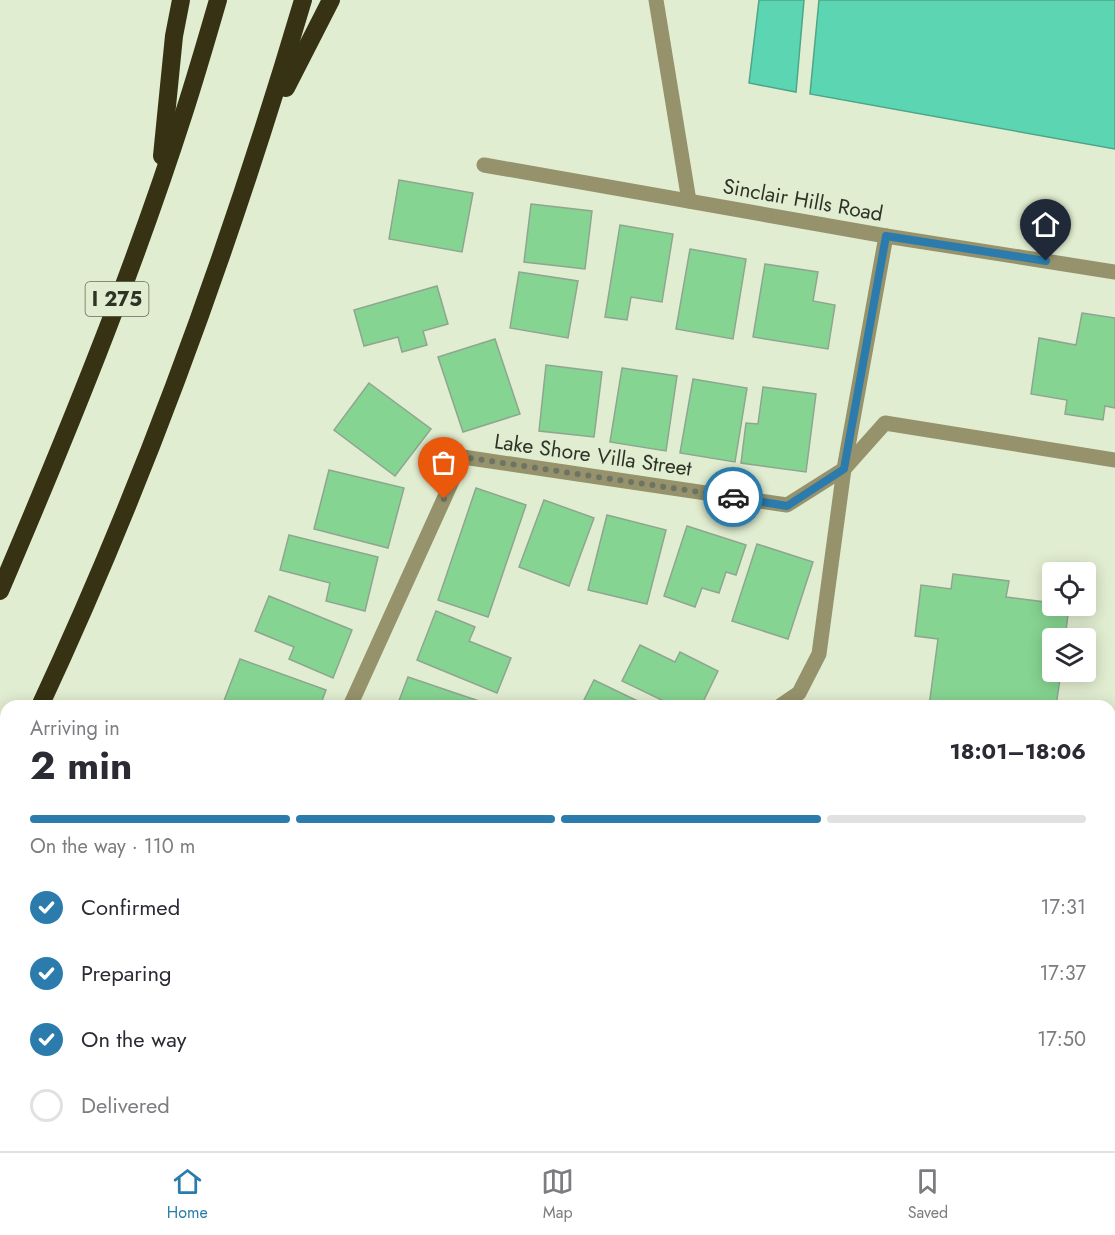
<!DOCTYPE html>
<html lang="en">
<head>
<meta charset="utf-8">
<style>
  :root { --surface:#fff; --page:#f7f7f7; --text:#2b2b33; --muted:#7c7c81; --line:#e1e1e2; --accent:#2b7cad }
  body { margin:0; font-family:Jost,sans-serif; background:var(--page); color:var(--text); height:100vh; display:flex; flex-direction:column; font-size:22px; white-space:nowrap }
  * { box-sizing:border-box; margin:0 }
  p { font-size:20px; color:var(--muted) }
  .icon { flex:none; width:33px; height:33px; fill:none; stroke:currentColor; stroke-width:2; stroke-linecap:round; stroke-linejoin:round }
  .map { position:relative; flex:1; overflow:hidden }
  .sheet { position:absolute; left:0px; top:700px; width:1116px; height:452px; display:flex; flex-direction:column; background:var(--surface); border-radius:18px 18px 0 0; box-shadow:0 3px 15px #0003 }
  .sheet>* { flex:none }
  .fabs { position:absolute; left:1042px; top:562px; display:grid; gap:12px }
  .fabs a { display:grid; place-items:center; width:54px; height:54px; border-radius:6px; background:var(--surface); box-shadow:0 3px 15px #0003; font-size:30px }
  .pin { position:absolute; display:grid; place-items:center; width:51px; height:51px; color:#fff; margin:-62px -26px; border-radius:50% 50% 50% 0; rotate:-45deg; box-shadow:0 0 6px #0007 }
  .pin .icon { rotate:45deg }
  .courier { position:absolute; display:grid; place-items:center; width:60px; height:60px; margin:-30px; border:4px solid #2b7cad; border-radius:50%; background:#fff; color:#222; box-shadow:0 2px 8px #0007 }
  .head em { font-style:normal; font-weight:700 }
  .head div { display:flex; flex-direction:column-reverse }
  .head { display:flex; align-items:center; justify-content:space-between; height:102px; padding:0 30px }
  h1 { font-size:39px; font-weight:700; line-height:45px }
  .bar { display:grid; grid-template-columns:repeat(4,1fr); gap:9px 6px; align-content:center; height:72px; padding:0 30px }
  .bar i { height:8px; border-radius:4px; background:var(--line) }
  .bar .on { background:var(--accent) }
  .bar p { grid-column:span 4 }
  ol { padding:0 30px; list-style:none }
  li { display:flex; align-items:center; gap:18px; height:66px }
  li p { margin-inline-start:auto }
  li .icon { padding:6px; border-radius:50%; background:var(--accent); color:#fff; stroke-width:4 }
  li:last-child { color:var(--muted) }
  li i { width:33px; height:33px; border:3px solid var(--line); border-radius:50% }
  .tabs { display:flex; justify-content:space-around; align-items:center; height:84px; border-top:2px solid var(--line); background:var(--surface); font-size:16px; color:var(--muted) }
  .tabs a { display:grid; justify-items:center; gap:3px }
  .tabs .on { color:var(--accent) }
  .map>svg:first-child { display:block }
</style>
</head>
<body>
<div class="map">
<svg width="1115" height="1151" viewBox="0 0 1115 1151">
  <rect width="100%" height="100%" fill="#e1edd0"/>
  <g fill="#5cd6b2" stroke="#4ea589" stroke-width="1.5">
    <polygon points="759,0 804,0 796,92 749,83"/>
    <polygon points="819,0 1115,0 1115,149 810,94"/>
    <polygon points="1110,959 1115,963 1115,1151 753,1151 756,1146 1110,1146"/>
  </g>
  <g fill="#86d491" stroke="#8ea691" stroke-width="1.5">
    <polygon points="399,180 473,193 462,252 389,239"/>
    <polygon points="531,204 592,211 585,269 524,262"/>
    <polygon points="620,225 673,234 662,302 631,297 627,320 605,317"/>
    <polygon points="690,249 746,259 733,339 676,329"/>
    <polygon points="765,264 818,272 813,301 835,305 828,349 753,337"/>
    <polygon points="519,272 578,281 568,338 510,328"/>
    <polygon points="437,286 448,324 423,331 427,345 402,352 398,337 364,346 354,310"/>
    <polygon points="1082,313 1115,318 1115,408 1105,406 1103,420 1065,414 1067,400 1031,394 1039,338 1076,345"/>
    <polygon points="495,339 520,414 463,432 438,357"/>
    <polygon points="546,365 602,372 594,437 539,431"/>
    <polygon points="622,368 677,376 666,451 610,442"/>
    <polygon points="693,379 747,388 735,462 680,453"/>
    <polygon points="369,383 431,429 395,476 334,430"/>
    <polygon points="763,387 816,394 806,472 741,463 746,423 758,424"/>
    <polygon points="329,470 404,488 388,548 314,529"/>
    <polygon points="476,488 526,505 488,617 438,600"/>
    <polygon points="544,500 594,518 569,586 519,567"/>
    <polygon points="607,515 666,530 647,604 588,590"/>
    <polygon points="687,526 746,545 736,575 726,572 719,593 702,588 695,607 664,596"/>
    <polygon points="289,535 378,557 365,611 326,601 330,583 280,570"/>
    <polygon points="757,544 813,562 788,639 732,621"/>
    <polygon points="953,574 1009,581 1006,597 1053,603 1053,606 1069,606 1065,639 1053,639 1053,672 1061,672 1056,706 929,706 938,639 915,636 921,585 951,589"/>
    <polygon points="269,596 352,630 333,678 289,659 294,647 255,631"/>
    <polygon points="436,611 475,627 469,641 511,658 497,693 417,660"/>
    <polygon points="640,645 675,662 680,652 718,671 701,706 674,706 622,681"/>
    <polygon points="240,659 326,690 320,706 222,706"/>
    <polygon points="408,677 479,701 477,706 397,706"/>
    <polygon points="594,680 648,706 581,706"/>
    <polygon points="19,1146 101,1146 100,1151 29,1151 18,1148"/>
    <polygon points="193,1146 232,1146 242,1151 190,1151"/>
    <polygon points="364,1146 392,1146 401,1151 361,1151"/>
    <polygon points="526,1146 557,1146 561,1148 562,1146 615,1146 613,1151 523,1151"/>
  </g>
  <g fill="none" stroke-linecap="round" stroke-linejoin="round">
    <g stroke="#96926b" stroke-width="15">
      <polyline points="656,0 689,201"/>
      <polyline points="484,165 886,236 1115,272"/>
      <polyline points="350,706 463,457 787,505 844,469 885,423 1115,460"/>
      <polyline points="780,706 799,693 819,654 844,469 886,236"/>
      <polyline points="1110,767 1115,735"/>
      <polyline points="147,1151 150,1146"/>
      <polyline points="488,1151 491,1146"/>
    </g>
    <g stroke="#363213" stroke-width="18">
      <polyline points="286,88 331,0"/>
      <polyline points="162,156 174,36 181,0"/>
      <path d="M0,591C67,434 132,275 184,113C196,76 207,38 218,0"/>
      <path d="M40,706C146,479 232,240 303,0"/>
      <polyline points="0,792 6,779"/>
    </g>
  </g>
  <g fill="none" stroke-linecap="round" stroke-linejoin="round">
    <polyline stroke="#6d7463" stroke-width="6" stroke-dasharray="0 10.8" points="444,499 463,457 733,497"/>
    <polyline stroke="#2b7cad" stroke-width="8" points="733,497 787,506 844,469 886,236 1046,261"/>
  </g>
  <g text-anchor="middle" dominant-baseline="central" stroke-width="5" stroke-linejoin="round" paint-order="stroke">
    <rect fill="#e1edd0" stroke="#646b5a" stroke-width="1.5" x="85.5" y="282" width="63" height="34" rx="4.5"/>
    <g font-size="20" font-weight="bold" fill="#2e3328">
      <text x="117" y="299">I 275</text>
    </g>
    <g font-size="21" fill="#2e3328" stroke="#e1edd0">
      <text transform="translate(803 200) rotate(10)">Sinclair Hills Road</text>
      <text transform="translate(593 455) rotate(8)">Lake Shore Villa Street</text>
    </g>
  </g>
</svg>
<div class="fabs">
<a><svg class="icon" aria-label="locate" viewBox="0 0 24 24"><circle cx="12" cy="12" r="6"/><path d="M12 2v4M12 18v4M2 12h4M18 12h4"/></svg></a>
<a><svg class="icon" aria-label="layers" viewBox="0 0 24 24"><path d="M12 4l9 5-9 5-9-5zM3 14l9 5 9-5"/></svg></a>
</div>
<div class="pin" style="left:444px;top:499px;background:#ea580c"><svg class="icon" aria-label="bag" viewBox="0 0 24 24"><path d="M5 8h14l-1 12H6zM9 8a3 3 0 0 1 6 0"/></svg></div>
<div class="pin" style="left:1046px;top:261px;background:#1f2937"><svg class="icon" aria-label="home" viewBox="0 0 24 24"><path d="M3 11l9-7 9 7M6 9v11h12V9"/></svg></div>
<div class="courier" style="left:733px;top:497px"><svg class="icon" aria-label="car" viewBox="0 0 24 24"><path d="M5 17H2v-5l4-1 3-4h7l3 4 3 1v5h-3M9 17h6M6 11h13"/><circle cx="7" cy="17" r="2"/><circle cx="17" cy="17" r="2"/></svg></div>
<section class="sheet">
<div class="head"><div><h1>2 min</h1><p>Arriving in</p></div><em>18:01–18:06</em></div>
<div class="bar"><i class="on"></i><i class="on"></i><i class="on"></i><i></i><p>On the way · 110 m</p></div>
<ol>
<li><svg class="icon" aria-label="check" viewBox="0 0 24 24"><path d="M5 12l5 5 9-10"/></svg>Confirmed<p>17:31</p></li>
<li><svg class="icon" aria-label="check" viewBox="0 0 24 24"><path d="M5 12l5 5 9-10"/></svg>Preparing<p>17:37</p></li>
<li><svg class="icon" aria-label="check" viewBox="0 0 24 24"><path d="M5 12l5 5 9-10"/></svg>On the way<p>17:50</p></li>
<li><i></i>Delivered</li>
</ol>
</section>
</div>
<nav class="tabs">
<a class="on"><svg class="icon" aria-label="home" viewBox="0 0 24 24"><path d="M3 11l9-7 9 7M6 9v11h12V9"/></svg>Home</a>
<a><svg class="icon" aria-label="map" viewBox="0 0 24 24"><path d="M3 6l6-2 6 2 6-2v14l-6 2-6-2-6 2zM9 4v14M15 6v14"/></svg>Map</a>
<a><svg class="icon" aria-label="saved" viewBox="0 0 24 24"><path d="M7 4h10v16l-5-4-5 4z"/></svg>Saved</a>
</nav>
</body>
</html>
